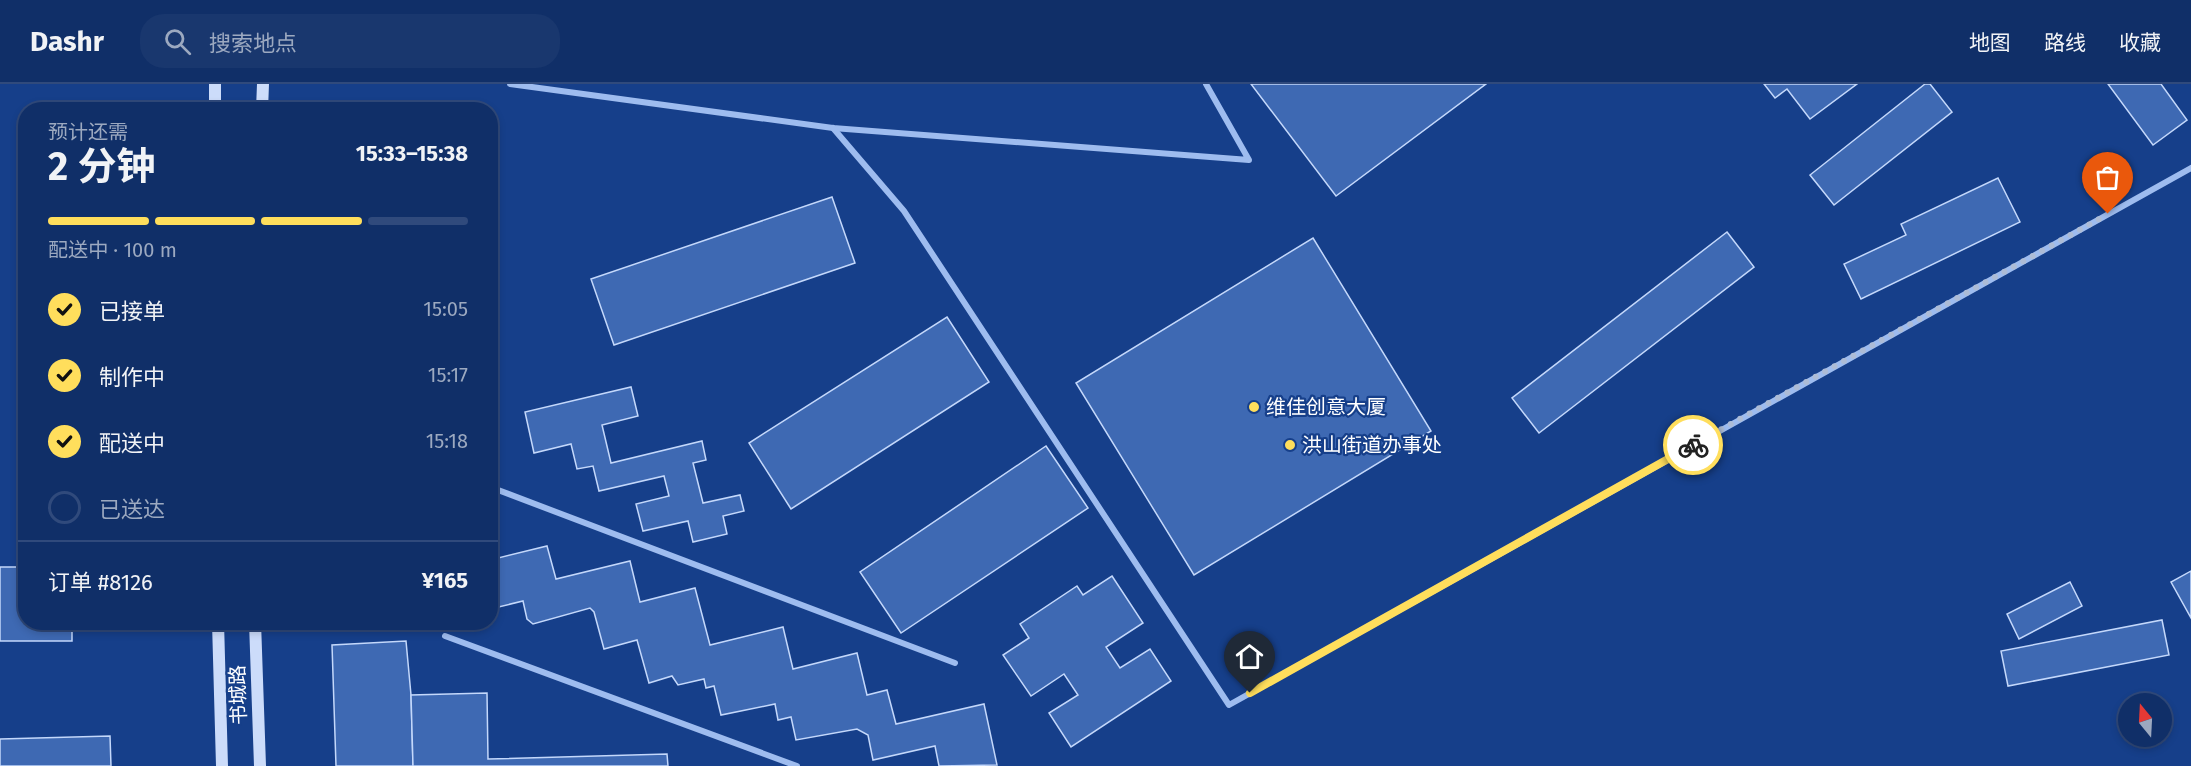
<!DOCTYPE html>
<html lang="zh">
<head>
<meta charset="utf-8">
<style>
  :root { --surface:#102f68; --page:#19376e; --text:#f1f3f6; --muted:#9ca9c0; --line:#304a7c; --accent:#ffde5c }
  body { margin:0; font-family:"Fira Sans","Noto Sans SC",sans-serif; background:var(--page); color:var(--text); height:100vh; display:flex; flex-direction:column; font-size:22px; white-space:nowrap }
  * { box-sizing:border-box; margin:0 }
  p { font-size:20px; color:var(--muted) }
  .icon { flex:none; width:33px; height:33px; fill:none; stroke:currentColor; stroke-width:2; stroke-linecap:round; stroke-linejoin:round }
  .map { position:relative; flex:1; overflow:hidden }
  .drawer { position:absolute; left:18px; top:18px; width:480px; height:528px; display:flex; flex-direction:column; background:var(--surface); border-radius:24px; box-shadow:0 3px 9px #0003,0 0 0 2px var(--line) }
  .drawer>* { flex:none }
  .needle { width:39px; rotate:342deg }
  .controls { position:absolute; left:2118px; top:609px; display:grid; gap:12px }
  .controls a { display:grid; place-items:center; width:54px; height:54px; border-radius:50%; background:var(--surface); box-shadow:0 3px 9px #0003,0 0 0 2px var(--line); font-size:30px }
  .pin { position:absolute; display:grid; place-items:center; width:51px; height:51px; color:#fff; margin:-62px -26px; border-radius:50% 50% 50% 0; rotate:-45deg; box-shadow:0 0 6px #0007 }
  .pin .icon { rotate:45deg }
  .courier { position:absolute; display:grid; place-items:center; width:60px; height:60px; margin:-30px; border:4px solid #ffde5c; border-radius:50%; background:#fff; color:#222; box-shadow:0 2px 8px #0007 }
  .overview em { font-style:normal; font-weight:700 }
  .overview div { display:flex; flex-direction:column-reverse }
  .overview { display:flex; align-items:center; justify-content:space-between; height:102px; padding:0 30px }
  h1 { font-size:39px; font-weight:700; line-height:45px }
  .bar { display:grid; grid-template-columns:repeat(4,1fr); gap:9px 6px; align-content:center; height:72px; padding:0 30px }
  .bar i { height:8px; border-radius:4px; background:var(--line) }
  .bar .on { background:var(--accent) }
  .bar p { grid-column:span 4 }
  .line { display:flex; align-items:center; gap:15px; padding:0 30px; border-top:2px solid var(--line) }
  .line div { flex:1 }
  ol { padding:0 30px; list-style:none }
  li { display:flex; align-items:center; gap:18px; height:66px }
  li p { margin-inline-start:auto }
  li .icon { padding:6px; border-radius:50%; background:var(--accent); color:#111; stroke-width:4 }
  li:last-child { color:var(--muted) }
  li i { width:33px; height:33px; border:3px solid var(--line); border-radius:50% }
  header { display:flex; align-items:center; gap:36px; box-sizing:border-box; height:84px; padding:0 30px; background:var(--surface); border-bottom:2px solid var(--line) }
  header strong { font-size:28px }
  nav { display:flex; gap:33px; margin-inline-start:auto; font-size:21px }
  .search { width:420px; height:54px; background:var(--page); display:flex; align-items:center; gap:15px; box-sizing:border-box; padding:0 21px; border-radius:24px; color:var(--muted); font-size:22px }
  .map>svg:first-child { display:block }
</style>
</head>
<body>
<header>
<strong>Dashr</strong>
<div class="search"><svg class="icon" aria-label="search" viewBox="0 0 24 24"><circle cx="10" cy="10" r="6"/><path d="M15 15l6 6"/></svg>搜索地点</div>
<nav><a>地图</a><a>路线</a><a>收藏</a></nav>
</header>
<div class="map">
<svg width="2191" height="682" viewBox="0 0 2191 682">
  <rect width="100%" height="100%" fill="#163f8a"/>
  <g fill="#3e69b3" stroke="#c4d8fb" stroke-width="1.5">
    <polygon points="1251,0 1486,0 1336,112"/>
    <polygon points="1764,0 1857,0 1810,35 1787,5 1775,14"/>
    <polygon points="1925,0 1930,0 1952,28 1834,121 1810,91"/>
    <polygon points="2108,0 2161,0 2187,36 2153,61"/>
    <polygon points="1998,94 2020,138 1861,215 1844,180 1906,151 1901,140"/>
    <polygon points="832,113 855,179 614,261 591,195"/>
    <polygon points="1727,148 1754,183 1539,349 1512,314"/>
    <polygon points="1313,154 1431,347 1194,491 1076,299"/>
    <polygon points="947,233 989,298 791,425 749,359"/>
    <polygon points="631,303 638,332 602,341 611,379 702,357 706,376 693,379 703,419 740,411 744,427 723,432 727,450 693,458 688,437 643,447 636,420 669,412 664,392 599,407 593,382 577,385 571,360 534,369 525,328"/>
    <polygon points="1046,362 1088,424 901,549 860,488"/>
    <polygon points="547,462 556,495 630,477 640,518 695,504 710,561 783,543 793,585 857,569 867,611 887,606 896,640 984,620 997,681 939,682 935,662 873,676 868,651 857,645 796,656 791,633 778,636 775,620 721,631 714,602 706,604 704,595 678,601 672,592 649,599 637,556 604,565 594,528 590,524 533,540 527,535 523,517 490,525 490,476"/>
    <polygon points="0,483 26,483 26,538 72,538 72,557 0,557"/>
    <polygon points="2191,487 2191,534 2171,498"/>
    <polygon points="1112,492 1143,539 1106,563 1120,584 1150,565 1171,597 1071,663 1049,629 1078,611 1064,590 1031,612 1003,571 1029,554 1020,540 1077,502 1083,511"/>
    <polygon points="2070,498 2082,522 2019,555 2007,530"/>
    <polygon points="2162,536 2169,571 2008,602 2001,567"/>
    <polygon points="406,557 411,611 413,682 336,682 332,561"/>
    <polygon points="487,609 488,675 667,670 668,682 413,682 411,611"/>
    <polygon points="110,652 111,682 0,682 0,655"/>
  </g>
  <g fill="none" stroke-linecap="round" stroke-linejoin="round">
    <g stroke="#9ebcef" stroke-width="6">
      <polyline points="510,0 833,44 1249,76 1206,0"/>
      <polyline points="833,44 904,127 1229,621 2191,84"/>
      <polyline points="490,403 955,579"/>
      <polyline points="445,552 797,682"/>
    </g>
    <g stroke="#ccdcfa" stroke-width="12">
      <polyline points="215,26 215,0"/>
      <polyline points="262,26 263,0"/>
      <polyline points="218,538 222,682"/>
      <polyline points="255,538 260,682"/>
    </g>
  </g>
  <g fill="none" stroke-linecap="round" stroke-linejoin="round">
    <polyline stroke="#adbcd6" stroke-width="6" stroke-dasharray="0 10.8" points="1693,361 2108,130"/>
    <polyline stroke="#ffde5c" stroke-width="8" points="1250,609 1693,361"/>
  </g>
  <g fill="#ffde5c" stroke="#163f8a" stroke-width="2">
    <circle cx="1254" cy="323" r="6"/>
    <circle cx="1290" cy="361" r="6"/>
  </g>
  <g text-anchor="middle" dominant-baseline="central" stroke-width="4.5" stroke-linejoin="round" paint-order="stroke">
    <g font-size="20" fill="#fff" stroke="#163f8a" text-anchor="start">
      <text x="1266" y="323">维佳创意大厦</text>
      <text x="1302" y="361">洪山街道办事处</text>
    </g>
    <g font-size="20" fill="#fff" stroke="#163f8a">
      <text transform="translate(238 611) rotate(-92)">书城路</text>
    </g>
  </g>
</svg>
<div class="controls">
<a><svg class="needle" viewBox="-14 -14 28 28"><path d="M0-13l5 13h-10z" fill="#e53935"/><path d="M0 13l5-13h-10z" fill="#9ca9c0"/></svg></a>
</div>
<div class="pin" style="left:2108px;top:130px;background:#ea580c"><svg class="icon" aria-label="bag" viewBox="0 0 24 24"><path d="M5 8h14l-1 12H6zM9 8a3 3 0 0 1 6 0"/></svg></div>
<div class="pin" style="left:1250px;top:609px;background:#1f2937"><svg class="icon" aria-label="home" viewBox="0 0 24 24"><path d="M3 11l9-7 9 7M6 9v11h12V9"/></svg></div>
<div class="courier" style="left:1693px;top:361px"><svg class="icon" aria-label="bike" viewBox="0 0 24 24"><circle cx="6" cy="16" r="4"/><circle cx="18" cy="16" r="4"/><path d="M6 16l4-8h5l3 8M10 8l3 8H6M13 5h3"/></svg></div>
<section class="drawer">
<div class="overview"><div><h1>2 分钟</h1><p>预计还需</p></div><em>15:33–15:38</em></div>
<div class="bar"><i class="on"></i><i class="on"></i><i class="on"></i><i></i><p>配送中 · 100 m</p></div>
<ol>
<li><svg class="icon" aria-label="check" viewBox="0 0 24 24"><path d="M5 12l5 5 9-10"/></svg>已接单<p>15:05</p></li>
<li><svg class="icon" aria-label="check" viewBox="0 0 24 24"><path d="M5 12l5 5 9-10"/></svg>制作中<p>15:17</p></li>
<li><svg class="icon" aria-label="check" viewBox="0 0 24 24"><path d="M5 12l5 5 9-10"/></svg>配送中<p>15:18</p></li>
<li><i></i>已送达</li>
</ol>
<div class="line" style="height:78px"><div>订单 #8126</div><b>¥165</b></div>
</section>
</div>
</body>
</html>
